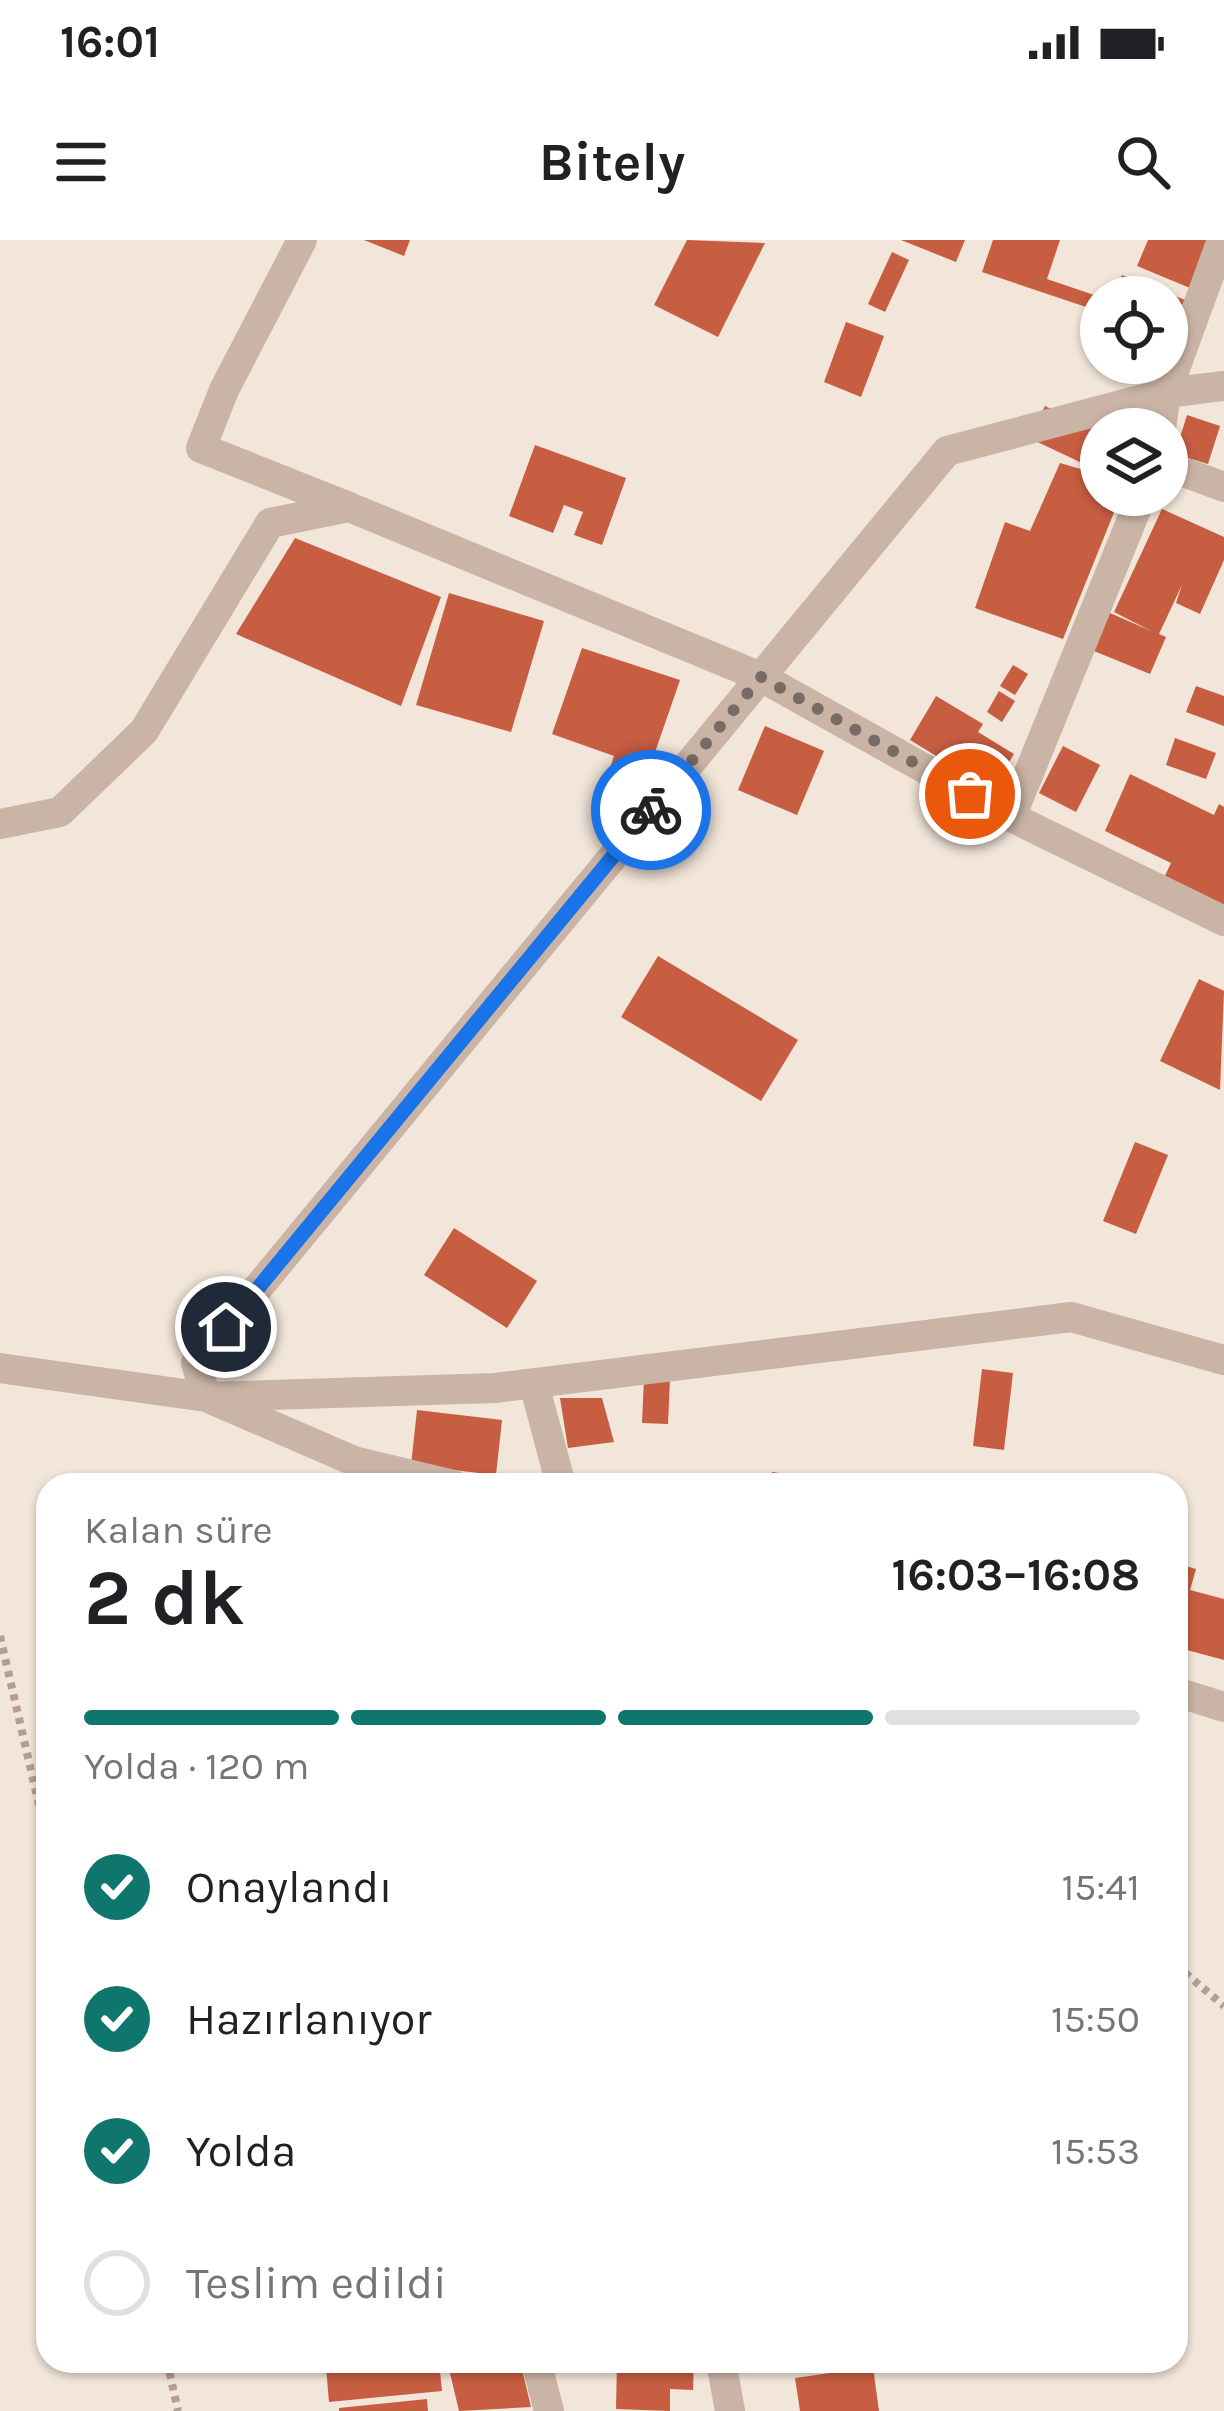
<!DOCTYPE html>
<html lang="tr">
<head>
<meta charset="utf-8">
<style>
  :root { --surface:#fff; --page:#f2f2f2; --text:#202124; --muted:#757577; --line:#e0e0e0; --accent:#0f766e }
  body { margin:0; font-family:Karla,sans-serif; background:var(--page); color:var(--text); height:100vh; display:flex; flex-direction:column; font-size:45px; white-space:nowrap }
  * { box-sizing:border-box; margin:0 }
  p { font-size:39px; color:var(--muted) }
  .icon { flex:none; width:66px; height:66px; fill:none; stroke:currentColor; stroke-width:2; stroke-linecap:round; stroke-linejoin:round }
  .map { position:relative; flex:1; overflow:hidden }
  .panel { position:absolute; left:36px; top:1233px; width:1152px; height:900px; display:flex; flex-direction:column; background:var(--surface); border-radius:36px; box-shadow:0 3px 9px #0004 }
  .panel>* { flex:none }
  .controls { position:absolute; left:1080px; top:36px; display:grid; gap:24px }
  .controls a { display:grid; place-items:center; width:108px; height:108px; border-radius:50%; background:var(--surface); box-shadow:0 3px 9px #0004; font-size:60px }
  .pin { position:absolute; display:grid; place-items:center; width:102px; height:102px; color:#fff; margin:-51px; border:6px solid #fff; border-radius:50%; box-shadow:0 3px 12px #0007 }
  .courier { position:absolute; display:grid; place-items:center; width:120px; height:120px; margin:-60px; border:9px solid #1a73e8; border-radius:50%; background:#fff; color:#222; box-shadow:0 3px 15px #0007 }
  .summary em { font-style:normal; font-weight:700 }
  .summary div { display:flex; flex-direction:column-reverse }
  .summary { display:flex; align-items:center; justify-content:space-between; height:204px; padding:0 48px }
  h1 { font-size:78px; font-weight:700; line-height:90px }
  .bar { display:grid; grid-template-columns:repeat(4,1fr); gap:18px 12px; align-content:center; height:144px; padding:0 48px }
  .bar i { height:15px; border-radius:9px; background:var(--line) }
  .bar .current { background:var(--accent) }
  .bar p { grid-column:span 4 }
  ol { padding:0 48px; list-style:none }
  li { display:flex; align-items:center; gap:36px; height:132px }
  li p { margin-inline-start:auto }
  li .icon { padding:12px; border-radius:50%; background:var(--accent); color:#fff; stroke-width:4 }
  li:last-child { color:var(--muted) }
  li i { width:66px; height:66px; border:6px solid var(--line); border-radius:50% }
  .status { display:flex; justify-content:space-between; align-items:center; height:84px; padding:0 60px; background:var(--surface); direction:ltr }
  .status svg { height:33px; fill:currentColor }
  header { display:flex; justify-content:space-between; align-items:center; height:156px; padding:0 48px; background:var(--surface); font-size:54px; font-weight:700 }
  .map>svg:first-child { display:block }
</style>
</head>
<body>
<div class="status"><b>16:01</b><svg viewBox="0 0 49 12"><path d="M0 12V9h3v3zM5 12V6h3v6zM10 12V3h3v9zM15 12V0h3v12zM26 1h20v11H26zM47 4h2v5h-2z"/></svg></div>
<header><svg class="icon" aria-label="menu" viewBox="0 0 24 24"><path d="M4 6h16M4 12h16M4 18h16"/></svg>Bitely<svg class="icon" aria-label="search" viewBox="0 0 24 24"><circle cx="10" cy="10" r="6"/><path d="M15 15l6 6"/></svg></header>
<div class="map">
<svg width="1224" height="2171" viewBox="0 0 1224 2171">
  <rect width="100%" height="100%" fill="#f2e5d9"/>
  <g fill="#c75d41">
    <polygon points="364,0 410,0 404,16"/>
    <polygon points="687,0 765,3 718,97 654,65"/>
    <polygon points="901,0 965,0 956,22"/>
    <polygon points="993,0 1060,0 1047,39 1097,56 1092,69 982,32"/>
    <polygon points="1148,0 1209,0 1190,48 1137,26"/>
    <polygon points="892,12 909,20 885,72 868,64"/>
    <polygon points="1122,35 1185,60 1167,104 1167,57 1114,57"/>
    <polygon points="846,82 884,96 861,157 824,142"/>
    <polygon points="1045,166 1101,193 1101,232 1029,198"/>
    <polygon points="1187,175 1220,186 1208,224 1175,214"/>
    <polygon points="535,205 626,238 602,305 574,295 583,272 564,265 553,293 509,276"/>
    <polygon points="1060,223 1101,235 1101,255 1121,255 1063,399 975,368 1005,282 1030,291"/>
    <polygon points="1162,269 1224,297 1224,320 1200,374 1176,363 1182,345 1159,394 1166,397 1150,434 1094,411 1110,373 1151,391 1114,372"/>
    <polygon points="295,298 441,357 401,466 236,394"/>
    <polygon points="449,353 544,381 511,492 416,465"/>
    <polygon points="582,408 680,440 643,547 608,535 614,516 552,494"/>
    <polygon points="1013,425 1028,434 1015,455 1000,446"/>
    <polygon points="1196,446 1224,456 1224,486 1186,472"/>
    <polygon points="999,451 1015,461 1002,482 987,472"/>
    <polygon points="936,456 983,484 978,492 1014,514 992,550 910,500"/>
    <polygon points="765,486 824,511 797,575 738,550"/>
    <polygon points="1175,498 1216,513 1206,539 1166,525"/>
    <polygon points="1063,506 1100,525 1076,572 1039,553"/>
    <polygon points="1130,534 1214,575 1219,564 1224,567 1224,673 1161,644 1171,623 1105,591"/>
    <polygon points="658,716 798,800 761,861 621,777"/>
    <polygon points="1199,739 1224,751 1220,850 1160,821"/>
    <polygon points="1135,902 1168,915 1136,994 1103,981"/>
    <polygon points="454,988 537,1041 507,1088 424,1035"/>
    <polygon points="982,1129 1013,1133 1004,1210 973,1206"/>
    <polygon points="644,1138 670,1139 668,1184 642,1183"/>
    <polygon points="560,1158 602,1158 614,1202 568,1208"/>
    <polygon points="417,1170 502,1180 496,1235 411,1225"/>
    <polygon points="772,1232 854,1242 853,1245 770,1245"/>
    <polygon points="1176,1323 1196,1329 1190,1350 1224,1359 1224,1420 1176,1407"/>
    <polygon points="384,2121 439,2121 442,2151 329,2162 326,2127"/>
    <polygon points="498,2121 520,2121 531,2167 459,2171 450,2133"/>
    <polygon points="617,2121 694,2121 693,2150 670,2149 670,2171 616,2169"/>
    <polygon points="728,2121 785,2121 785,2125 729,2130"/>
    <polygon points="873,2127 879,2171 800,2171 795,2138"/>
    <polygon points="427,2159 428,2171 339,2171 339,2168"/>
  </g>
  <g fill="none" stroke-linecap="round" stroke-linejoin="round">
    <g stroke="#b59e8f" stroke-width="8" stroke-dasharray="6 6" stroke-linecap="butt">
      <polyline points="0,1396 48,1604"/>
      <polyline points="1176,1725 1224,1766"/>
      <polyline points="167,2121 178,2171"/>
    </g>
    <g stroke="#cab4a5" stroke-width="30">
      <polyline points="302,0 224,150 201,208 349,267"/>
      <polyline points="1161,189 1166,153 1222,0"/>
      <polyline points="1167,226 1224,247"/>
      <polyline points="1011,577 1142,255"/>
      <polyline points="0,584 60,572 144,491 270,283 349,267 761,437 1011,577 1224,681"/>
      <polyline points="0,1128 206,1157 495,1148 1071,1077 1224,1120"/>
      <polyline points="534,1144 561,1245"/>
      <polyline points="454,1245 354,1221 206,1157 196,1123 947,211 1166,153 1224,146"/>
      <polyline points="1176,1452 1224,1467"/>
      <polyline points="536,2121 549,2171"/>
      <polyline points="721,2121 730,2171"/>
    </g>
  </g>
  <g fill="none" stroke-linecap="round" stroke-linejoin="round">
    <polyline stroke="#776b65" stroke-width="12" stroke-dasharray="0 21.6" points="651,570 761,437 970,554"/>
    <polyline stroke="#1a73e8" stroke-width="15" points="226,1087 651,570"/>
  </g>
</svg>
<div class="controls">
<a><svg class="icon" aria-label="locate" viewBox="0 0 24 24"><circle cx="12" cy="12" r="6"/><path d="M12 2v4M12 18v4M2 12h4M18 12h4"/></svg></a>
<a><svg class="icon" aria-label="layers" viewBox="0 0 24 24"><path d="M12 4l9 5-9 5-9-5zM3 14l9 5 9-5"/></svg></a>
</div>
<div class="pin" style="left:970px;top:554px;background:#ea580c"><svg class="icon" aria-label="bag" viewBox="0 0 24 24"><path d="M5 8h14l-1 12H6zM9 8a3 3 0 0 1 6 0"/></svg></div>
<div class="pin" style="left:226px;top:1087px;background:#1f2937"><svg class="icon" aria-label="home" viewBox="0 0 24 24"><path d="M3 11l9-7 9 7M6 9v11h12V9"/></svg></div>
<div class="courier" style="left:651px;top:570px"><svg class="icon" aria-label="bike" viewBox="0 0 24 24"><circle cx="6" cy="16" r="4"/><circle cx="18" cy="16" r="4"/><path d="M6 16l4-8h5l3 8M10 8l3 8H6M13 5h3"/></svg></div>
<section class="panel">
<div class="summary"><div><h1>2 dk</h1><p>Kalan süre</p></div><em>16:03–16:08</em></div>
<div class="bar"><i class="current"></i><i class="current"></i><i class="current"></i><i></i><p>Yolda · 120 m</p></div>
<ol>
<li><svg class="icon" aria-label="check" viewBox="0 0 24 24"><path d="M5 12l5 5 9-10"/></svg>Onaylandı<p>15:41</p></li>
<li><svg class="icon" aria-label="check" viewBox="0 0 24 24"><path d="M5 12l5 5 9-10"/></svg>Hazırlanıyor<p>15:50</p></li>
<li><svg class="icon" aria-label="check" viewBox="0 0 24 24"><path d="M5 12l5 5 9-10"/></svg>Yolda<p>15:53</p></li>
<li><i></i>Teslim edildi</li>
</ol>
</section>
</div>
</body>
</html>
